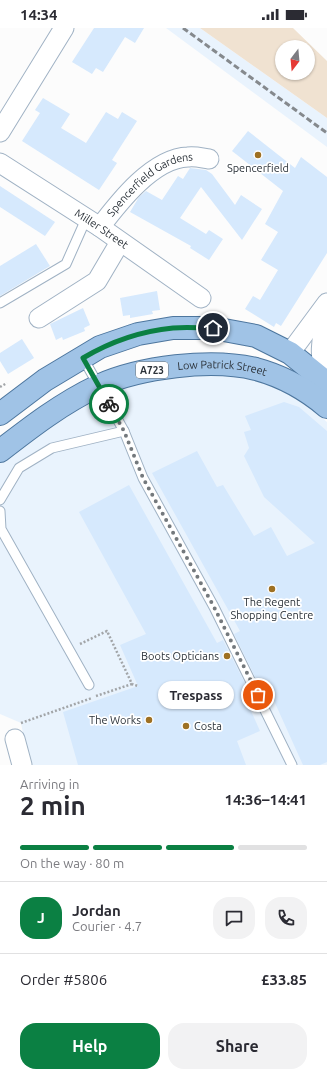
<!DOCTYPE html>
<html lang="en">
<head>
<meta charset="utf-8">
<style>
  :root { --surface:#fff; --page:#f2f2f3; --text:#2b2b33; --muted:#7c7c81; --line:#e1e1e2; --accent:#0b8043 }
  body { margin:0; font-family:Ubuntu,sans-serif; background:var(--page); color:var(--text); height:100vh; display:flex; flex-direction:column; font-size:15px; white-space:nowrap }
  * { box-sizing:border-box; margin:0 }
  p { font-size:13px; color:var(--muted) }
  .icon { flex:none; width:22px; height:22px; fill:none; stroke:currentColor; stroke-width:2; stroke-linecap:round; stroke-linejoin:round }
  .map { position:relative; height:737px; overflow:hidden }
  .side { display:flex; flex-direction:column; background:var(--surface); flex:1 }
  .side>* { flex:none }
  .needle { width:26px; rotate:196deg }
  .tools { position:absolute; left:275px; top:12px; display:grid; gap:8px }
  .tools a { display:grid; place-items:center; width:40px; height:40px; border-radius:50%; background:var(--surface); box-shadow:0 1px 3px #0004; font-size:20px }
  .pin { position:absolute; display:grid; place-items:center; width:34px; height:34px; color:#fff; margin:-17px; border:2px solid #fff; border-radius:50%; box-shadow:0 1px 4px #0007 }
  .courier { position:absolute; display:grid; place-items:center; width:40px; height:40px; margin:-20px; border:3px solid #0b8043; border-radius:50%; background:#fff; color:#222; box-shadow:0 1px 5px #0007 }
  .bubble { position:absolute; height:28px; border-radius:14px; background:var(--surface); box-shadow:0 1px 3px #0004; font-size:13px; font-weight:700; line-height:28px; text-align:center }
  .summary em { font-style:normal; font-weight:700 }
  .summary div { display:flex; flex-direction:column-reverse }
  .summary { display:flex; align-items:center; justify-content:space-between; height:68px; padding:0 20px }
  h1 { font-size:26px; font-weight:700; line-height:30px }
  .bar { display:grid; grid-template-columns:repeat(4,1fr); gap:6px 4px; align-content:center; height:48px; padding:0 20px }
  .bar i { height:5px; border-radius:3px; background:var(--line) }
  .bar .on { background:var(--accent) }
  .bar p { grid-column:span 4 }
  .line { display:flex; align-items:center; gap:10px; padding:0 20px; border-top:1px solid var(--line) }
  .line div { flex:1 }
  .round { display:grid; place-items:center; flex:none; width:42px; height:42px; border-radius:16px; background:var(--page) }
  .button { display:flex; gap:8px; margin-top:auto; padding:8px 20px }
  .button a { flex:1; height:46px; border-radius:16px; background:var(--accent); color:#fff; font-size:16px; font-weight:700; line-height:46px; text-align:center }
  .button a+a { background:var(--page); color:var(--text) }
  .status { display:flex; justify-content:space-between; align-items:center; height:28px; padding:0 20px; background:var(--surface); direction:ltr }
  .status svg { height:11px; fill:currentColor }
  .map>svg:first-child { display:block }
</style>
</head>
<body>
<div class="status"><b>14:34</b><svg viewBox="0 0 49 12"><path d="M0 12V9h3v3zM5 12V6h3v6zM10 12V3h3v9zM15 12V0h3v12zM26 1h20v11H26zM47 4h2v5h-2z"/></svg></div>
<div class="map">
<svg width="327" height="737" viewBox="0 0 327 737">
  <rect width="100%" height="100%" fill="#fcfcfc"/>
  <g fill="#e9f3fd">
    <polygon points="166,0 200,0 327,90 327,119"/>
    <polygon points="176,345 246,348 273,357 301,371 327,394 327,737 29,737 21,695 0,686 0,432 71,383 135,356"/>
  </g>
  <path fill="#f0e2d1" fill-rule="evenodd" d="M200,0H293L327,33V90ZM282,19H308V45H282Z"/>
  <g fill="#d6e9fd">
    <polygon points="94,0 144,0 135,15 125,9 103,44 96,40 92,46 72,34"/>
    <polygon points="43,70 70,86 61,100 86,115 106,84 118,91 122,84 137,93 112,132 117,135 99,162 22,113 40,85 35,82"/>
    <polygon points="248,103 295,140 301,129 327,149 327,225 281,298 276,295 274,299 245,281 253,268 260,272 278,242 261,232 278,204 265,196 283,163 232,123"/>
    <polygon points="190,140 206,142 212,146 235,177 241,167 262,181 242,212 201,159 180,190 206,206 209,202 223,211 209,232 190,220 191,218 130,184 139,169 146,163 162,172 178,148 183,151"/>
    <polygon points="0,158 55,194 45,208 0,179"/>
    <polygon points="36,216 50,238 0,268 0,238"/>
    <polygon points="157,263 160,282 152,283 153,286 130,290 130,287 123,288 120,270"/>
    <polygon points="83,280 90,297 84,300 85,303 63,312 62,309 56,312 50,296"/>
    <polygon points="22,311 34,330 8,346 0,333 0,325"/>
    <polygon points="284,374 299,379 327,403 327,734 320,737 303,737 270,664 264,667 234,606 240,603 152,445 197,423 217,459 223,457 254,508 271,499 287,528 315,515 264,469 244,428 249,420 244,404 251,402 245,388"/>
    <polygon points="129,457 217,615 223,612 253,671 247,674 260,703 237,713 246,737 78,737 63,684 138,658 120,617 146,606 79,484"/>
  </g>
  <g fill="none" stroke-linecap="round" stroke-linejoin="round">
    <defs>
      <g id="service">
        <polyline points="0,275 66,236 86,191"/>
        <polyline points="83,330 124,403 143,450 214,579 292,737"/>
        <polyline points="0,472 19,440 52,420 124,403"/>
        <polyline points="0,483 1,501 89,657"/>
      </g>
      <g id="minor">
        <polyline points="0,104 64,0"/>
        <path id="s1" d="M0,135L100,199L201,270"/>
        <path id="s2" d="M100,199C119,174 153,130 188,129C195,128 202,130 209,131"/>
        <polyline points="39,290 97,253 120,214"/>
        <path d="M327,292C321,309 318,332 327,348"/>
        <polyline points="290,325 327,275"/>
        <polyline points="15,711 22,737"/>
      </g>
      <g id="primary">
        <polyline points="0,386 45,352 100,319 138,306 173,300 213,300 256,308 290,325 327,355"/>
        <path id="s3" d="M0,423C31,399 62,375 98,358C140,339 211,330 256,341C282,348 307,362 327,379"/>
      </g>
    </defs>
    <use href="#service" stroke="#a0b2c4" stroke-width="11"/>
    <use href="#minor" stroke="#a0b2c4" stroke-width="21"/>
    <use href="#primary" stroke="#4d769e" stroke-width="24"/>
    <g stroke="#a2a5a8" stroke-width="2.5" stroke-dasharray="2 2" stroke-linecap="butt">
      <polyline points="0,359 7,355"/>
      <polyline points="80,616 107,603 132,656 138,658"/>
      <polyline points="96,668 132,656"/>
      <polyline points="21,695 92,670"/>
    </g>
    <use href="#service" stroke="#fff" stroke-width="9"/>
    <use href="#minor" stroke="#fff" stroke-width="19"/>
    <use href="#primary" stroke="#a0c3e6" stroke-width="22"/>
    <polyline stroke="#85898d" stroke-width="3" stroke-dasharray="6 3" stroke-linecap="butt" points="183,0 327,105"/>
  </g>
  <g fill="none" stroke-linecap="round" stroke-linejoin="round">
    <polyline stroke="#74797d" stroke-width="4" stroke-dasharray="0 7.2" points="109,376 124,403 143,450 214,579 258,667"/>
    <path stroke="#0b8043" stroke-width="5" d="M109,376L83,330C110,314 142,303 173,300C186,299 200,300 213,300"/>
  </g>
  <g fill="#9e7022" stroke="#fff" stroke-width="1.5">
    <circle cx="258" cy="127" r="4"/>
    <circle cx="272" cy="561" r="4"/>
    <circle cx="227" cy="628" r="4"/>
    <circle cx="149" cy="692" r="4"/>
    <circle cx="186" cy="698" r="4"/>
  </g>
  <g text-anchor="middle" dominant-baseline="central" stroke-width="3.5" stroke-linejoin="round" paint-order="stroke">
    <rect fill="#fff" stroke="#6b7074" stroke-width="1" x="136" y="334" width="32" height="16" rx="3"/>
    <g font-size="10" font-weight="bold" fill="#2b3239">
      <text x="152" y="342">A723</text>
    </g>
    <g font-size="11" fill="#2b3239" stroke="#fff">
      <text x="258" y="140">Spencerfield</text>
      <text x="272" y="574">The Regent<tspan x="272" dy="13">Shopping Centre</tspan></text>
      <text x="219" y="628" text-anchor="end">Boots Opticians</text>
      <text x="141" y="692" text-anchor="end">The Works</text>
      <text x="194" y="698" text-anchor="start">Costa</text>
    </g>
    <g font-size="11" fill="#2b3239" stroke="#fff">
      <text stroke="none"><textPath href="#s2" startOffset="68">Spencerfield Gardens</textPath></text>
      <text stroke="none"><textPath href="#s1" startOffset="121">Miller Street</textPath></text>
      <text stroke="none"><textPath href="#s3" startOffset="245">Low Patrick Street</textPath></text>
    </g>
  </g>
</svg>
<div class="tools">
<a><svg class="needle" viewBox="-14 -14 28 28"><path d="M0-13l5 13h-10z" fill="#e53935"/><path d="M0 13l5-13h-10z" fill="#7c7c81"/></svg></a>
</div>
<div class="pin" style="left:258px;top:667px;background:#ea580c"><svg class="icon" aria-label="bag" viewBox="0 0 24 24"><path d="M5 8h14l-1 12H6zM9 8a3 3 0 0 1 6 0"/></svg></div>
<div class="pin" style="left:213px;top:300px;background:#1f2937"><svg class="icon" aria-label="home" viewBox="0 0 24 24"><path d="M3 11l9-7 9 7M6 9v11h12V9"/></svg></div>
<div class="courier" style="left:109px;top:376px"><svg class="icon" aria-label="bike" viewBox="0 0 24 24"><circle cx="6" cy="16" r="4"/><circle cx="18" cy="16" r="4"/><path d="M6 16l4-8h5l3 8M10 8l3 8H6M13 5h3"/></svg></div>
<div class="bubble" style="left:158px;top:653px;width:76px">Trespass</div>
</div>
<section class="side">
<div class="summary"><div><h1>2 min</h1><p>Arriving in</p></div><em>14:36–14:41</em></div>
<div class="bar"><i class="on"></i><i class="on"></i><i class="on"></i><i></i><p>On the way · 80 m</p></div>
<div class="line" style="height:72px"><b class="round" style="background:var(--accent);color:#fff">J</b><div><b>Jordan</b><p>Courier · 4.7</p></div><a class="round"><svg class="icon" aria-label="chat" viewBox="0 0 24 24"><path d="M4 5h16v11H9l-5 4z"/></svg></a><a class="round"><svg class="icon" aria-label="phone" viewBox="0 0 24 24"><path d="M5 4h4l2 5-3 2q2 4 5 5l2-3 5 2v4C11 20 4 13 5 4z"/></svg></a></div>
<div class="line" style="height:52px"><div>Order #5806</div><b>£33.85</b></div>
<div class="button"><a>Help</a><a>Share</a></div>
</section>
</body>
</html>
